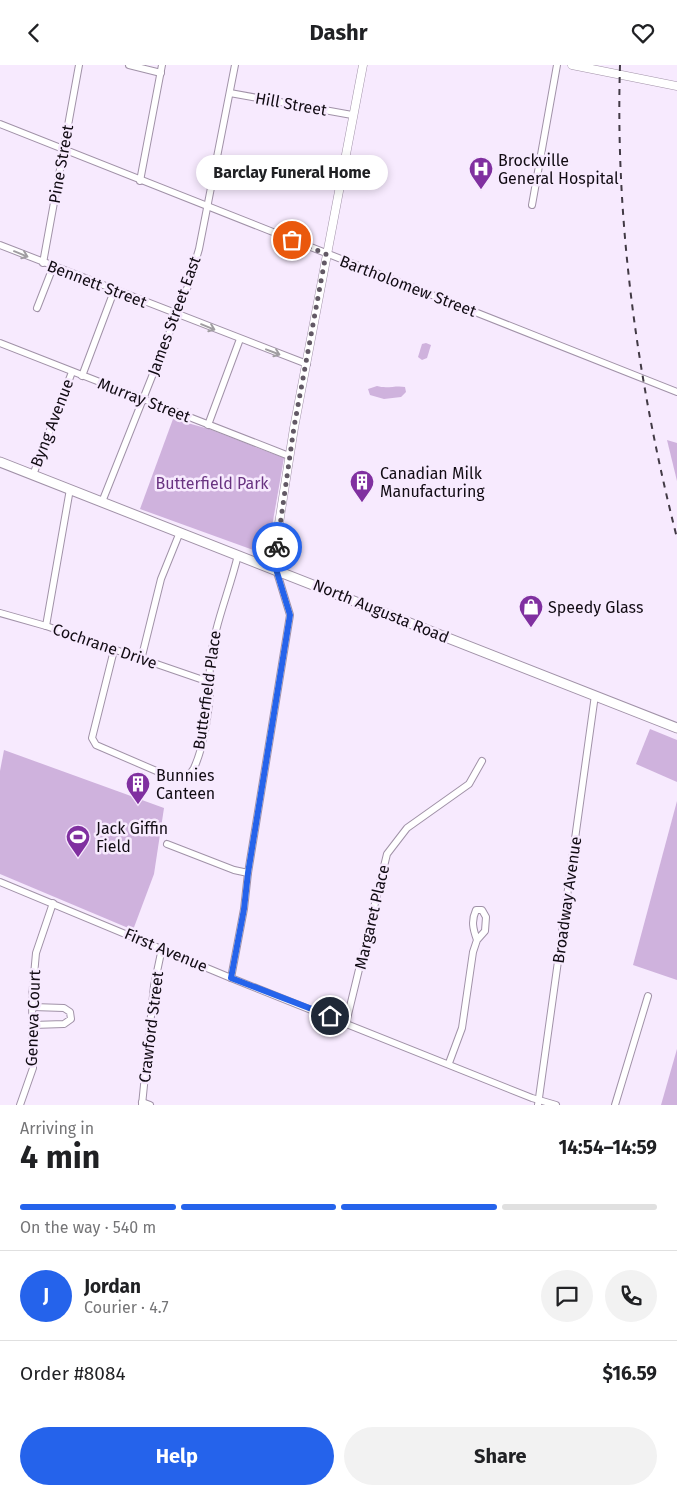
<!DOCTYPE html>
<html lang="en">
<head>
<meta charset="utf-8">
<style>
  :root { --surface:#fff; --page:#f2f2f2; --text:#202124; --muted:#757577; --line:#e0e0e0; --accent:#2563eb }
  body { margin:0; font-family:"Fira Sans",sans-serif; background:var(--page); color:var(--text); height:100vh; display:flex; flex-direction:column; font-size:19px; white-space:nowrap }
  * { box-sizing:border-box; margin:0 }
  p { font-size:16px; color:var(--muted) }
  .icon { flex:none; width:28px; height:28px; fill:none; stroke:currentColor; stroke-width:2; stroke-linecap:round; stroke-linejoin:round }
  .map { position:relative; height:1040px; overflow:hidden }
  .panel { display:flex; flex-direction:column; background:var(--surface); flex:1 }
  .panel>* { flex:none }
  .pin { position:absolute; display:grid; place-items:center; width:42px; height:42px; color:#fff; margin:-21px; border:2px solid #fff; border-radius:50%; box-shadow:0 1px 5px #0007 }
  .courier { position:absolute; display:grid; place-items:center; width:50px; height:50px; margin:-25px; border:4px solid #2563eb; border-radius:50%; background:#fff; color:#222; box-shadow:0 1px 6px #0007 }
  .bubble { position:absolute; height:35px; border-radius:18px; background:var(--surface); box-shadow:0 2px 8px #0003; font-size:16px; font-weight:700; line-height:35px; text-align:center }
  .overview em { font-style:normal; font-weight:700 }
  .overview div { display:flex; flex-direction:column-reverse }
  .overview { display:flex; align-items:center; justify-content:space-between; height:85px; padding:0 20px }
  h1 { font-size:32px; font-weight:700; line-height:38px }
  .bar { display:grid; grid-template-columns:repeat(4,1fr); gap:8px 5px; align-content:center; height:60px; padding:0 20px }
  .bar i { height:6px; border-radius:4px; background:var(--line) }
  .bar .selected { background:var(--accent) }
  .bar p { grid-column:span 4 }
  .line { display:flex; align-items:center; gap:12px; padding:0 20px; border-top:1px solid var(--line) }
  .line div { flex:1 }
  .round { display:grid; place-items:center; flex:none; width:52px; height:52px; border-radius:26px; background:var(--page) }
  .action { display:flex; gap:10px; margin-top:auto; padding:10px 20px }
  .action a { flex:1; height:58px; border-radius:30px; background:var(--accent); color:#fff; font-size:20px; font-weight:700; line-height:58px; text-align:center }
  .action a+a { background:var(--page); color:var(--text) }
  header { display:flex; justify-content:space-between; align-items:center; height:65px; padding:0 20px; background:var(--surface); font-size:22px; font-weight:700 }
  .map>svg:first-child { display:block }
</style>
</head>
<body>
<header><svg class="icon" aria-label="back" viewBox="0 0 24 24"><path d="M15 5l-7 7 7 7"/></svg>Dashr<svg class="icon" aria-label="heart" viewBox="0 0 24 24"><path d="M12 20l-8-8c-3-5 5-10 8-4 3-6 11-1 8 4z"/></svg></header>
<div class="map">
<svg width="677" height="1040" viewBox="0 0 677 1040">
  <rect width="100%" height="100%" fill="#f7eafe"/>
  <g fill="#cfb2dd">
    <polygon points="426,278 431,280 427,293 422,295 418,292 422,279"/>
    <path d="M377,321C387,324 396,320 405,322L406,327L401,332L384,334L370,330L368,324Z"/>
    <polygon points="173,354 209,364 284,393 267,490 140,444"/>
    <polygon points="667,375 677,378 677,416"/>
    <polygon points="650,664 677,675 677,717 636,699"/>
    <polygon points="4,685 164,743 154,809 133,865 0,809 0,706"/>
    <polygon points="677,736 677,915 633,900"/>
    <polygon points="677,984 677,1040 661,1040"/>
  </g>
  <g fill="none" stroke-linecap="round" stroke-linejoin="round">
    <defs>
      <g id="minor">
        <polyline points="129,0 161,8"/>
        <polyline points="230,28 352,50"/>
        <polyline points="0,59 677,327"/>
        <polyline points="140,116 162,0"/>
        <polyline points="532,140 557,0"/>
        <polyline points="0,180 307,299"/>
        <polyline points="43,198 79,0"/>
        <polyline points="37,243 53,202"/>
        <polyline points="0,278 289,391"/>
        <polyline points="82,311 114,226"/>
        <polyline points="208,360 240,274"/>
        <polyline points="33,410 72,307"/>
        <polyline points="102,437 188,221 199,184 235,0"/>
        <polyline points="0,548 46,561 209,617"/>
        <polyline points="46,561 70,424"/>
        <path d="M114,585L92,673L96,680L168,711C178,714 189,713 194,703C204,681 208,651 210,628C211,619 209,610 210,601C213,562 229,528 238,490"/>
        <polyline points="141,595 161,514 180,467"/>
        <polyline points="167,779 234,805 248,808"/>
        <polyline points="0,817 231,913 532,1033 556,1040"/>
        <polyline points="231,913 244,844 248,808 290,550 276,504"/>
        <polyline points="33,942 64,943 70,947 71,954 64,959 33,960"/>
        <polyline points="346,958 387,789 407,763 469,719 482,696"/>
        <path d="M449,998L462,963L473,887L477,875L485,866L486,852L482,845H476C471,856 473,864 477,875"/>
        <polyline points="142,1037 150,1040"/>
        <polyline points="20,1040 33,1003 32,932 36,888 53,838"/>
        <polyline points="142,1040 154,921 162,883"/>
        <polyline points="538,1040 595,630"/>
        <polyline points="615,1040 648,931"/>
      </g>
      <g id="tertiary">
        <polyline points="572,0 677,21"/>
        <polyline points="276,504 277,471 294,363 363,0"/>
      </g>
      <polyline id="secondary" points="0,397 677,663"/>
    </defs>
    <use href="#minor" stroke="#a192a8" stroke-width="8"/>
    <use href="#tertiary" stroke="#a192a8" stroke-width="9"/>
    <use href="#secondary" stroke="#a192a8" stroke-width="11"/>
    <use href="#minor" stroke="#fff" stroke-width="6"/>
    <use href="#tertiary" stroke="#fff" stroke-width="8"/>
    <use href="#secondary" stroke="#fff" stroke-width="9"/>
    <path stroke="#423a45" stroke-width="2" stroke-dasharray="6 6" stroke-linecap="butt" d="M620,0C615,159 638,320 677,473"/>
  </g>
  <defs><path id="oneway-shaft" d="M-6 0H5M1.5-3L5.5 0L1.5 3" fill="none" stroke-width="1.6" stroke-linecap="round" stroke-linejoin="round" transform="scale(1.25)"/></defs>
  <g stroke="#a09da1">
    <use href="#oneway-shaft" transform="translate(21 189) rotate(22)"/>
    <use href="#oneway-shaft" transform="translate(208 262) rotate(22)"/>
    <use href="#oneway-shaft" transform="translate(273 287) rotate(21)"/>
  </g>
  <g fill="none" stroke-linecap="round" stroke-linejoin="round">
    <polyline stroke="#625965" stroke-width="5" stroke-dasharray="0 9" points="277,482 294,362 326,189 292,175"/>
    <polyline stroke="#2563eb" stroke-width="6" points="277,482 276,504 290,550 248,808 244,844 231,913 330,951"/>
  </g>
  <defs>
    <symbol id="hospital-pin" viewBox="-11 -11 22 30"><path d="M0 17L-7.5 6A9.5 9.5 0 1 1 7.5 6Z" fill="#8030a0" stroke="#f7eafe"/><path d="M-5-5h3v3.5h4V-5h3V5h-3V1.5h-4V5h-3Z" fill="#fff"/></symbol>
    <symbol id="building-pin" viewBox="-11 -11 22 30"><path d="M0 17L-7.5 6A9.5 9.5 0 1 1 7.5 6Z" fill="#8030a0" stroke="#f7eafe"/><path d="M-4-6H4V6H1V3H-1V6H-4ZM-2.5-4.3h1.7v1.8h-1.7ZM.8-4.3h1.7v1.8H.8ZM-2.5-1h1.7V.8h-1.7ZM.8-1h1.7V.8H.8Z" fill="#fff"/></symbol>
    <symbol id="shop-pin" viewBox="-11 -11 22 30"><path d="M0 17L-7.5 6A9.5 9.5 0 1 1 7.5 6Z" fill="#8030a0" stroke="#f7eafe"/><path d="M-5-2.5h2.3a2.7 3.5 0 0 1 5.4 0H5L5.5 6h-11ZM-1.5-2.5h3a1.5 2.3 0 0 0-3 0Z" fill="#fff"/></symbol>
    <symbol id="stadium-pin" viewBox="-11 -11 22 30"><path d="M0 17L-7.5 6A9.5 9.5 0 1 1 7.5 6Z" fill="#8030a0" stroke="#f7eafe"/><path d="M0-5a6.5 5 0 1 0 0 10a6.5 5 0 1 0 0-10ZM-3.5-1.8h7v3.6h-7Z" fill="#fff"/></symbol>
  </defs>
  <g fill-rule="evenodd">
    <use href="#hospital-pin" x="467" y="90" width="28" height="38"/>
    <use href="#building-pin" x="348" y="403" width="28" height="38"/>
    <use href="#shop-pin" x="517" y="528" width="28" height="38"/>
    <use href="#building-pin" x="124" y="705" width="28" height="38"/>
    <use href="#stadium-pin" x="64" y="758" width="28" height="38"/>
  </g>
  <g text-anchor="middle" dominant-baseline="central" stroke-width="5" stroke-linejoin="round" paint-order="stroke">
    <g font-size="16" fill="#110b13" stroke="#f7eafe">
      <text transform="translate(291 39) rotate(10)">Hill Street</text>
      <text transform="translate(61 99) rotate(-80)">Pine Street</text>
      <text transform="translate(97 219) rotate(21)">Bennett Street</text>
      <text transform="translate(408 221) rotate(21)">Bartholomew Street</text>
      <text transform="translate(174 251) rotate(-70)">James Street East</text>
      <text transform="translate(144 335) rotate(21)">Murray Street</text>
      <text transform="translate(52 358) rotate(-69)">Byng Avenue</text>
      <text transform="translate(381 546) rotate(22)">North Augusta Road</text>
      <text transform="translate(105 581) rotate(19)">Cochrane Drive</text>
      <text transform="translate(207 625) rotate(-82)">Butterfield Place</text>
      <text transform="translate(567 835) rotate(-82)">Broadway Avenue</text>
      <text transform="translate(372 852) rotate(-77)">Margaret Place</text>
      <text transform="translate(166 885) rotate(23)">First Avenue</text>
      <text transform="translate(33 953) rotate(-88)">Geneva Court</text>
      <text transform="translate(151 962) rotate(-83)">Crawford Street</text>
    </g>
    <g font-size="16" fill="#110b13" stroke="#f7eafe" text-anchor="start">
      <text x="498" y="95">Brockville<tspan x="498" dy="18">General Hospital</tspan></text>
      <text x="380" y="408">Canadian Milk<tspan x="380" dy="18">Manufacturing</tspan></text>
      <text x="548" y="542">Speedy Glass</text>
      <text x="156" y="710">Bunnies<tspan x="156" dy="18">Canteen</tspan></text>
      <text x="96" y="763">Jack Giffin<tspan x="96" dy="18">Field</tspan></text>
    </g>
    <g font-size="16" fill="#693381" stroke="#f7eafe">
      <text x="212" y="418">Butterfield Park</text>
    </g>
  </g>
</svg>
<div class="pin" style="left:292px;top:175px;background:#ea580c"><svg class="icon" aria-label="bag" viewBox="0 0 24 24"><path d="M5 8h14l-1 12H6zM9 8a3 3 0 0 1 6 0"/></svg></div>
<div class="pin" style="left:330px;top:951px;background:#1f2937"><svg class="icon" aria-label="home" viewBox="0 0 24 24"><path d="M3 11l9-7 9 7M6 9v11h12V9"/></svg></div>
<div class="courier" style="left:277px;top:482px"><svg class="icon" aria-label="bike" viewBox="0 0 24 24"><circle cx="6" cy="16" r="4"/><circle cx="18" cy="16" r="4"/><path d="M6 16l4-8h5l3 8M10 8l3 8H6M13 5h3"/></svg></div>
<div class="bubble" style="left:196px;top:90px;width:192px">Barclay Funeral Home</div>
</div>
<section class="panel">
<div class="overview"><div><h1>4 min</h1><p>Arriving in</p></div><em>14:54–14:59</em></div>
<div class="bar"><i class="selected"></i><i class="selected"></i><i class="selected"></i><i></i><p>On the way · 540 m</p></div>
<div class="line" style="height:90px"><b class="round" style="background:var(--accent);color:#fff">J</b><div><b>Jordan</b><p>Courier · 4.7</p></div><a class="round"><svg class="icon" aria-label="chat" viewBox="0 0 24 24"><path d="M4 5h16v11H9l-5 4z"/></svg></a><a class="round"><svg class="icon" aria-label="phone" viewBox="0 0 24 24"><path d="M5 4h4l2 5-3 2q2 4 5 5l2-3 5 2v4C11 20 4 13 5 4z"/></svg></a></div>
<div class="line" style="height:65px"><div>Order #8084</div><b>$16.59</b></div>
<div class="action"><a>Help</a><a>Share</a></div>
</section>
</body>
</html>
